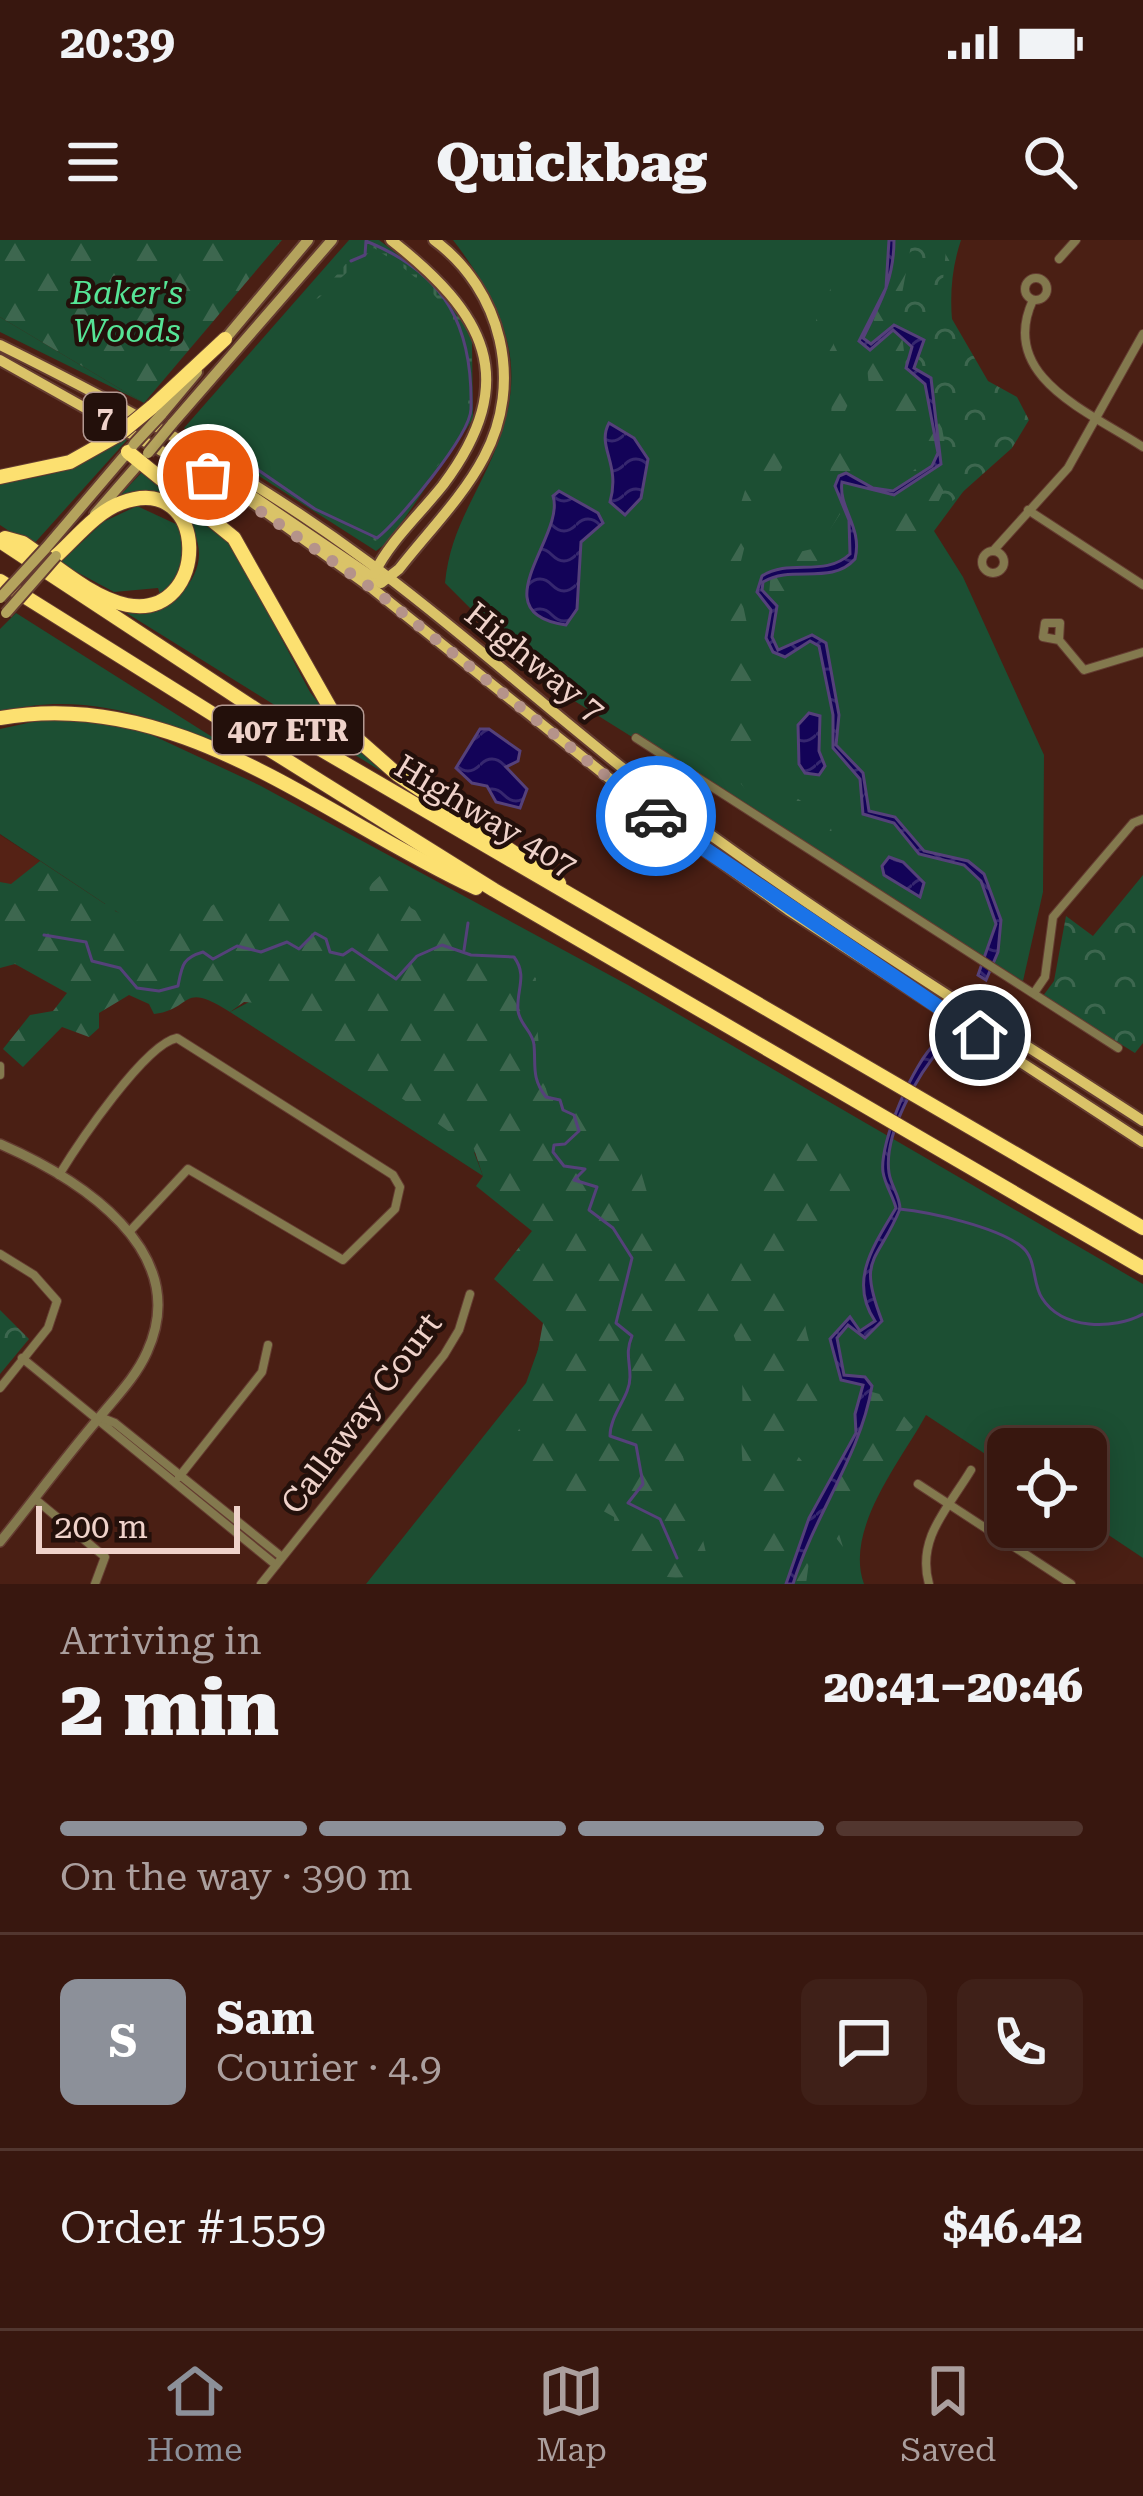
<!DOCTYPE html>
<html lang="en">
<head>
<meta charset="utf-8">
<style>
  :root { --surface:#38170f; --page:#3f2018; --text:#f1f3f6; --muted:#ab9f9e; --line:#52362f; --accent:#8c9099 }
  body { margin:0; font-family:"Roboto Serif",serif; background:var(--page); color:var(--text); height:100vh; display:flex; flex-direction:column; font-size:45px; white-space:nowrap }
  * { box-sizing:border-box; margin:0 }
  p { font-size:39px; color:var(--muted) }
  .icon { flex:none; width:66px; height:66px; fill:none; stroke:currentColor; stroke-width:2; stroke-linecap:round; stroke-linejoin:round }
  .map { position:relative; height:1344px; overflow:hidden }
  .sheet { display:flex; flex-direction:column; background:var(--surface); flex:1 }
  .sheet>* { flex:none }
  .tools { position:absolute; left:987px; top:1188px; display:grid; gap:24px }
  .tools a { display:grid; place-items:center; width:120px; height:120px; border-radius:18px; background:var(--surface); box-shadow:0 6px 30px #0003,0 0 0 3px var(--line); font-size:60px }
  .scale { position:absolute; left:36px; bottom:30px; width:204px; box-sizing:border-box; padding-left:12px; border:6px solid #efd2ca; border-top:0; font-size:33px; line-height:42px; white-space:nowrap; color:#efd2ca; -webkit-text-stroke:9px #23100b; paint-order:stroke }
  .pin { position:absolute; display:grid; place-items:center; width:102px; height:102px; color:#fff; margin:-51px; border:6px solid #fff; border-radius:50%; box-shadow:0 3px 12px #0007 }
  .courier { position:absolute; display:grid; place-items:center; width:120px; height:120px; margin:-60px; border:9px solid #1a73e8; border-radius:50%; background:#fff; color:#222; box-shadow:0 3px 15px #0007 }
  .overview em { font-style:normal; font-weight:800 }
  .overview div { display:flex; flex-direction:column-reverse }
  .overview { display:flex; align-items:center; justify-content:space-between; height:204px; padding:0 60px }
  h1 { font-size:78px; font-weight:800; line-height:90px }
  .bar { display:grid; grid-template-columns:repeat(4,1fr); gap:18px 12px; align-content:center; height:144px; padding:0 60px }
  .bar i { height:15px; border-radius:9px; background:var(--line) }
  .bar .active { background:var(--accent) }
  .bar p { grid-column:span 4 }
  .line { display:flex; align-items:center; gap:30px; padding:0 60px; border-top:3px solid var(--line) }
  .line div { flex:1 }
  .round { display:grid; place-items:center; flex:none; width:126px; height:126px; border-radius:18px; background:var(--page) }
  .status { display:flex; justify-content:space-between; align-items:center; height:84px; padding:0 60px; background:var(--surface); direction:ltr }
  .status svg { height:33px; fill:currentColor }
  header { display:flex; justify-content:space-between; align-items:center; height:156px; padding:0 60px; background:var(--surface); font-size:54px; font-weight:800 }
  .menu { display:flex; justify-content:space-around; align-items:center; height:168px; border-top:3px solid var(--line); background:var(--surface); font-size:33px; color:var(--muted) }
  .menu a { display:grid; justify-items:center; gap:6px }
  .menu .active { color:var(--accent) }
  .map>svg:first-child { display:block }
</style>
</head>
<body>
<div class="status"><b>20:39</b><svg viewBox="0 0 49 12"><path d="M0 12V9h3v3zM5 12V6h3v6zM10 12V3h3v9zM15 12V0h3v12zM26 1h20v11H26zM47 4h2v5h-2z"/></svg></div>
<header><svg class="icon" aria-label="menu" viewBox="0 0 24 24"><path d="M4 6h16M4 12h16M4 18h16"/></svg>Quickbag<svg class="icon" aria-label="search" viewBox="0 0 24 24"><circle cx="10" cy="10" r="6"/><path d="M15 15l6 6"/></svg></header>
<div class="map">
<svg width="1143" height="1344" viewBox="0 0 1143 1344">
  <defs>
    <pattern id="forest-firs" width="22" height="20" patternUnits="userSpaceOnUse" patternTransform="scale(3)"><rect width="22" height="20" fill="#1c4f33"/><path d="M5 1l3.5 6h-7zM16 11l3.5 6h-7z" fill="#3d674f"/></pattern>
    <pattern id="wetland-marsh" width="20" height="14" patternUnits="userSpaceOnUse" patternTransform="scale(3)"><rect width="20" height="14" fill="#1c4f33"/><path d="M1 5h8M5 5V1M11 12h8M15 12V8" fill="none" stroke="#3d674f"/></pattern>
    <pattern id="park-crowns" width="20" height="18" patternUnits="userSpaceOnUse" patternTransform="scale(3)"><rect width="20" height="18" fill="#1c4f33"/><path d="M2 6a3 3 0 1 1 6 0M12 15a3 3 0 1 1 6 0" fill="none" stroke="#3d674f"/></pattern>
    <pattern id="water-waves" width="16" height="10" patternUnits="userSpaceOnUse" patternTransform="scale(3)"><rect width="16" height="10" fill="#130358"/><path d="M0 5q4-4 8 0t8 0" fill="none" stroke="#36276f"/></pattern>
  </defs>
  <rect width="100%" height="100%" fill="#4a1f14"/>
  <polygon fill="#552215" points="0,595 40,621 11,645 0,642"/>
  <g fill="#1c4f33">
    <polygon points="349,0 379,0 432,40 461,74 472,101 473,179 389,301 376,311 184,188"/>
    <path d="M453,0H912L940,178L929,283L963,337L1044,515L1043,652L1023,741L544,442L445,343C449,302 464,276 482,239C531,143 517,84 453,0Z"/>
    <polygon points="0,77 144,163 0,92"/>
    <path d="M122,196L127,200L32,306L0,285V241C45,240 88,227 122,196Z"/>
    <path d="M142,232L231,304L310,452L344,496L397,541L112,364L179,355C212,323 201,289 169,261L114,262Z"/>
    <path d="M137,266L178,285C188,314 186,335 160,354L158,348L114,352L60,323L103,282Z"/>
    <path d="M16,373L236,512L235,515C160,477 84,450 0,472V389Z"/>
    <path d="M55,477L139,489L259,545L628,745L1143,1044V1318L1086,1280V1209H1008V1229L926,1175C901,1221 844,1289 864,1344H366L526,1143L587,973L474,912L483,936L230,772L251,761L0,594V489Z"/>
  </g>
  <g fill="url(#forest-firs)">
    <polygon points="0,0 282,0 144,163 0,77"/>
    <polygon points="829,0 846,0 830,41 834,105 850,137 850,160 840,182 831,181 832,152 816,113 815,88"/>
    <path d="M886,0H961C936,74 964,146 988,218L934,291L932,313L923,321L906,317L889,293L892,249C978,186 873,188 868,137C863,87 893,41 886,0Z"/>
    <polygon points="777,179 793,190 793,205 745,305 737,337 756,426 751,519 758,533 829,579 832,593 854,613 846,620 746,550 730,530 727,491 716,454 723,422 717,376 722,322 759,207"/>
    <path d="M845,205L855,209L861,225L837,250L840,274L823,300L813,285C821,260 830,237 835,209Z"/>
    <polygon points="812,309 818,321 800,344 784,390 776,391 779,372 769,355 772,318"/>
    <path d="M40,621L105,664H114L115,671L169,695L220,660L252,659L282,663L318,686L369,693L377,688L369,646L383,633L411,668L536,738C534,763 540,838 549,857L581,850L634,908L663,1007L724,1055L752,999V978L799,864L830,921L850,936C857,986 791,1007 793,1053C794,1061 802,1070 804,1079C809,1107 812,1112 831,1137L829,1161L795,1212L805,1225L832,1236L862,1204L872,1152L887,1156L913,1187L834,1278L843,1307L804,1256L776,1251L768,1258C772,1287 786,1299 810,1314L806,1344H763C762,1307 750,1271 744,1234C735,1182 757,1113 719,1072L701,1079L677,1191L708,1321L703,1333C667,1344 645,1334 616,1312L614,1277L513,1221L506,1209L525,1180L543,1083L494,1039L532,991L476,946L483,936L474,909L267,764L244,762L230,772C180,740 194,769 154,774L149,764L129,755L99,773V788L89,797L62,787L23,827L3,809L30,775L53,771L67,753L15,724L0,728V642L11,644Z"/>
  </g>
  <path fill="url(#wetland-marsh)" d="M368,0L436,46L459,76L472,111L470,179L396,284L376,301L362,296H376L389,286C409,261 462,203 467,171C480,89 438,49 374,8L312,64L350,19L364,14Z"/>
  <g fill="url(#park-crowns)">
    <polygon points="912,0 947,0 941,60 988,141 1017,157 1029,180 1012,208 929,282 951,235 940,178 906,128 899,70"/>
    <polygon points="1143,635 1143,803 1135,813 1043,756 1054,741 1066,676 1093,696"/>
    <polygon points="0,1070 29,1099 0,1134"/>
  </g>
  <g fill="url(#water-waves)" stroke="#55417a" stroke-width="3">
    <path d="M889,0H894C894,40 880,63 863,98L871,104L894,85L924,100L914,128L931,138L941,224L894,255L842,242C838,268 863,287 855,319C831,346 792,324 763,342L762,350L777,366L772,397L778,410L812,395L826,403L839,475L836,505L863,533L869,571L895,577L924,611L968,621L984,634L1001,680L998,712L986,740L978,735L996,684L981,641L964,625L919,614L894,583L863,574L860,539L833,508V475L819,406L810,401L785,417L773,412L766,398L771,370L757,352L762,336C790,318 824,338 850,314L849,280L835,246L839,236L846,233L873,248L893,251L932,226L938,213L925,144L906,128L912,107L893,90L870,110L859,101L886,48Z"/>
    <path d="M609,183L634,198L648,219L641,258L625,275L610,262C621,223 596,207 609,183Z"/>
    <path d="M559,251L598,273L603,283L581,302L577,369L566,385C479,373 566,296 553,256Z"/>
    <polygon points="809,473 820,476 819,511 825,526 819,535 805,533 799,524 798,485"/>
    <polygon points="480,489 489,489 520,511 518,521 506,527 527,549 520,568 496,562 487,546 472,543 456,528"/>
    <polygon points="889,617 903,622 924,643 920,657 884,635 882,626"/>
    <path d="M936,803L942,807C920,831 883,893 889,933C891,946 900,956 900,969C877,1024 857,1016 882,1081L865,1098L848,1085L837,1098L844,1135L865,1137L872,1146C860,1217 815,1273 793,1344H786L809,1278L856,1193L855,1174L863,1145L841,1140L830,1099L850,1077L860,1091L875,1081C848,1041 874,1005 896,968C893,956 885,945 883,932C879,903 914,821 936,803Z"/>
  </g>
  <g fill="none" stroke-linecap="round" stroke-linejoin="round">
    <g stroke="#55417a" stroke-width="3">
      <path d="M229,210L315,269L377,298C399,281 470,196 471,169C473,88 447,34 366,1L365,15L351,21"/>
      <path d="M44,695L86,702L92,721L120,728L137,748L159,751L178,746C182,726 182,718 203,712L213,719L237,706L261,712L287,702L299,709L315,693L326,699L330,712L343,715L352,709L396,739L417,716L442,705L471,715L514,717C528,736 516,750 518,771C520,785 533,792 534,805C536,825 531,838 546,857L560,860L563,870L574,875L579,891L565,904L554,905L553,912L564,926L585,929L574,940L597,947L589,970L613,988L632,1018L616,1083L632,1096C625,1113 630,1120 630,1137C630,1157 610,1174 610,1196L636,1205L643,1244L628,1263L660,1279L677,1318"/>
      <polyline points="464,710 468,683"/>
      <path d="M899,969C930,972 998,987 1022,1007C1037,1019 1032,1043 1042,1058C1062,1090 1114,1090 1143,1074"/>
    </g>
    <defs>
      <g id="minor">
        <polyline points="1059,19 1076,0"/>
        <circle cx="1036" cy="49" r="11"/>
        <path d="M1033,60C997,137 1090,172 1143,207"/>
        <polyline points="1028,270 1143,345"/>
        <polyline points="993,311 1068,228 1143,94"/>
        <circle cx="993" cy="322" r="11"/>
        <polyline points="1059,400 1043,397 1045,383 1060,383 1059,400 1084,430 1143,412"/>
        <polyline points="636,498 1118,808"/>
        <polyline points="1034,753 1045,737 1053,677 1133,583 1143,579"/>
        <polyline points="0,826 0,835"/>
        <path d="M59,935C78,904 145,804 177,798L393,935L400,947L395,969L343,1020L188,929L131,990"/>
        <polyline points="0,1014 34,1035 57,1061 48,1088 0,1148"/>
        <polyline points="22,1118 276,1325"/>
        <polyline points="100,1177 115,1183 282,1317"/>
        <polyline points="179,1237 262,1132 268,1105"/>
        <polyline points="918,1244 1071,1344"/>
        <polyline points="35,1259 105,1317 95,1344"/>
        <polyline points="261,1344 444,1115 459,1090 470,1054"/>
        <path d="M929,1344C916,1298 949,1267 971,1230"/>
      </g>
      <path id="tertiary" d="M0,904C78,938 194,1010 147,1112C136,1137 115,1158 98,1179C64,1219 33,1261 0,1302"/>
      <g id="secondary">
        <polyline points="221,104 308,0"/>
        <polyline points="161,175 197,132"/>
        <polyline points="172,184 332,0"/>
        <polyline points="95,274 142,220"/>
        <polyline points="45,309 132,207"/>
      </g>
      <g id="primary">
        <path d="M0,105C128,168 253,237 368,322C471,398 564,485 666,562C819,677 983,777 1143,881"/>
        <polyline points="0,120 252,262 373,349 655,575 788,670 1143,902"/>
        <path d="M239,247L381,343L399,329C427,293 463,257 484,217C524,143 502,50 434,0"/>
        <path d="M374,334C389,302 421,273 443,245C523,138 484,73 391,0"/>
      </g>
      <g id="motorway">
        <polyline points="152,167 225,99"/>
        <polyline points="128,212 234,298 338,482 398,535 559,643"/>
        <polyline points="0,237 70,222 118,195"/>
        <path d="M5,298L23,303C53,323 91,358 127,365C211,381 211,229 121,263C96,272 75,299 56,316"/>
        <polyline points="0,301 284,488 1143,988"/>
        <polyline points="0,341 494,650 1143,1028"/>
        <path d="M0,478C179,446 322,577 476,648"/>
      </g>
    </defs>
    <use href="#minor" stroke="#643c31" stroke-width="10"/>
    <use href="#tertiary" stroke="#643c31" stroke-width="12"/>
    <use href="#secondary" stroke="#643c31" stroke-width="14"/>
    <use href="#primary" stroke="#643c31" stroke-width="14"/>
    <use href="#motorway" stroke="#643c31" stroke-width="16"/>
    <use href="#minor" stroke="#83794e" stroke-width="8"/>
    <use href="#tertiary" stroke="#83794e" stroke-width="9"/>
    <use href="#secondary" stroke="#b4a35d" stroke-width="10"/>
    <use href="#primary" stroke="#dac368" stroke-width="10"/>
    <use href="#motorway" stroke="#fce070" stroke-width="14"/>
    <defs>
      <g id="secondary-bridge">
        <polyline points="134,204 161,175"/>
        <polyline points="148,213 172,184"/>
        <polyline points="0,358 45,309"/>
        <polyline points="6,373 56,316"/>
      </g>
      <polyline id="motorway-bridge" points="118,195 152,167"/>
    </defs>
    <use href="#secondary-bridge" stroke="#643c31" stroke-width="14" stroke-linecap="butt"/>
    <use href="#motorway-bridge" stroke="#643c31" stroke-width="16" stroke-linecap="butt"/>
    <use href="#secondary-bridge" stroke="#b4a35d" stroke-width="10"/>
    <use href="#motorway-bridge" stroke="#fce070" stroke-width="14"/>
  </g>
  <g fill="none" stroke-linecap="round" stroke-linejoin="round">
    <polyline stroke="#b5938a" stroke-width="12" stroke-dasharray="0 21.6" points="208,235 373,349 656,576"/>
    <polyline stroke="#1a73e8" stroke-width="15" points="656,576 980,795"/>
  </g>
  <g text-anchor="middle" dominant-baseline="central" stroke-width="9" stroke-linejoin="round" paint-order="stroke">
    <g fill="#23100b" stroke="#b29891" stroke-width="3">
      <rect x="84" y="153" width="42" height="48" rx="9"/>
      <rect x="213" y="466" width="150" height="48" rx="9"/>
    </g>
    <g font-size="30" font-weight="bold" fill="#efd2ca">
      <text x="105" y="177">7</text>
      <text x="288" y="490">407 ETR</text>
    </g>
    <g font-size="33" font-style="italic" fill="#56e496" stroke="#23100b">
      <text x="127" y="52">Baker's<tspan x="127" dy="38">Woods</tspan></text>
    </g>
    <g font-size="33" fill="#efd2ca" stroke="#23100b">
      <text transform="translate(535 422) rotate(39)">Highway 7</text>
      <text transform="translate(486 576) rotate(31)">Highway 407</text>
      <text transform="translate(361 1173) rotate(-53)">Callaway Court</text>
    </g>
  </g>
</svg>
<div class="tools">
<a><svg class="icon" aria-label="locate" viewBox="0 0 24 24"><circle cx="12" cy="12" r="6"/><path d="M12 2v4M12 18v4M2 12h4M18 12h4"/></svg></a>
</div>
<div class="scale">200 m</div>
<div class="pin" style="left:208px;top:235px;background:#ea580c"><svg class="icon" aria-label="bag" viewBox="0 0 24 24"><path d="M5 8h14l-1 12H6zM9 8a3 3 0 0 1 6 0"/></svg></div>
<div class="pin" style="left:980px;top:795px;background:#1f2937"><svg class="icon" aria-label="home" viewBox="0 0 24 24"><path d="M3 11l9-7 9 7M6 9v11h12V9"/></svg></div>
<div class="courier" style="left:656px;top:576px"><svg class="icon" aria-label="car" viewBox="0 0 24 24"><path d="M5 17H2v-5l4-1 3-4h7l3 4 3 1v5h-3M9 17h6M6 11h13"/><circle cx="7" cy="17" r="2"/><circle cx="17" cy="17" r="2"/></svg></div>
</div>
<section class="sheet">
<div class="overview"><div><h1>2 min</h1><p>Arriving in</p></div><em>20:41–20:46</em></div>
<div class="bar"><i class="active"></i><i class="active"></i><i class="active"></i><i></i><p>On the way · 390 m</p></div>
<div class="line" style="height:216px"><b class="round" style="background:var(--accent);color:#fff">S</b><div><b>Sam</b><p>Courier · 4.9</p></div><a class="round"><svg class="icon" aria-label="chat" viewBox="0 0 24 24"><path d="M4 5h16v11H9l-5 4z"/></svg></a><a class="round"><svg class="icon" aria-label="phone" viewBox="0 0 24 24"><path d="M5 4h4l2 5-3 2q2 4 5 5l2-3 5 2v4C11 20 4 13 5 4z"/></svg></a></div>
<div class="line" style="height:156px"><div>Order #1559</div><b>$46.42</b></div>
</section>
<nav class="menu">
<a class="active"><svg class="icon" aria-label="home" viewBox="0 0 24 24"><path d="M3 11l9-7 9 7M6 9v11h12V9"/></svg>Home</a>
<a><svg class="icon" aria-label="map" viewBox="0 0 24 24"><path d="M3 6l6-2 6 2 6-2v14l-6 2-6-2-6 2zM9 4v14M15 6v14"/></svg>Map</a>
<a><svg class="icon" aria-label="saved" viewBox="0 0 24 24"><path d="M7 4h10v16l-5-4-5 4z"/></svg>Saved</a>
</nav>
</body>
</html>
